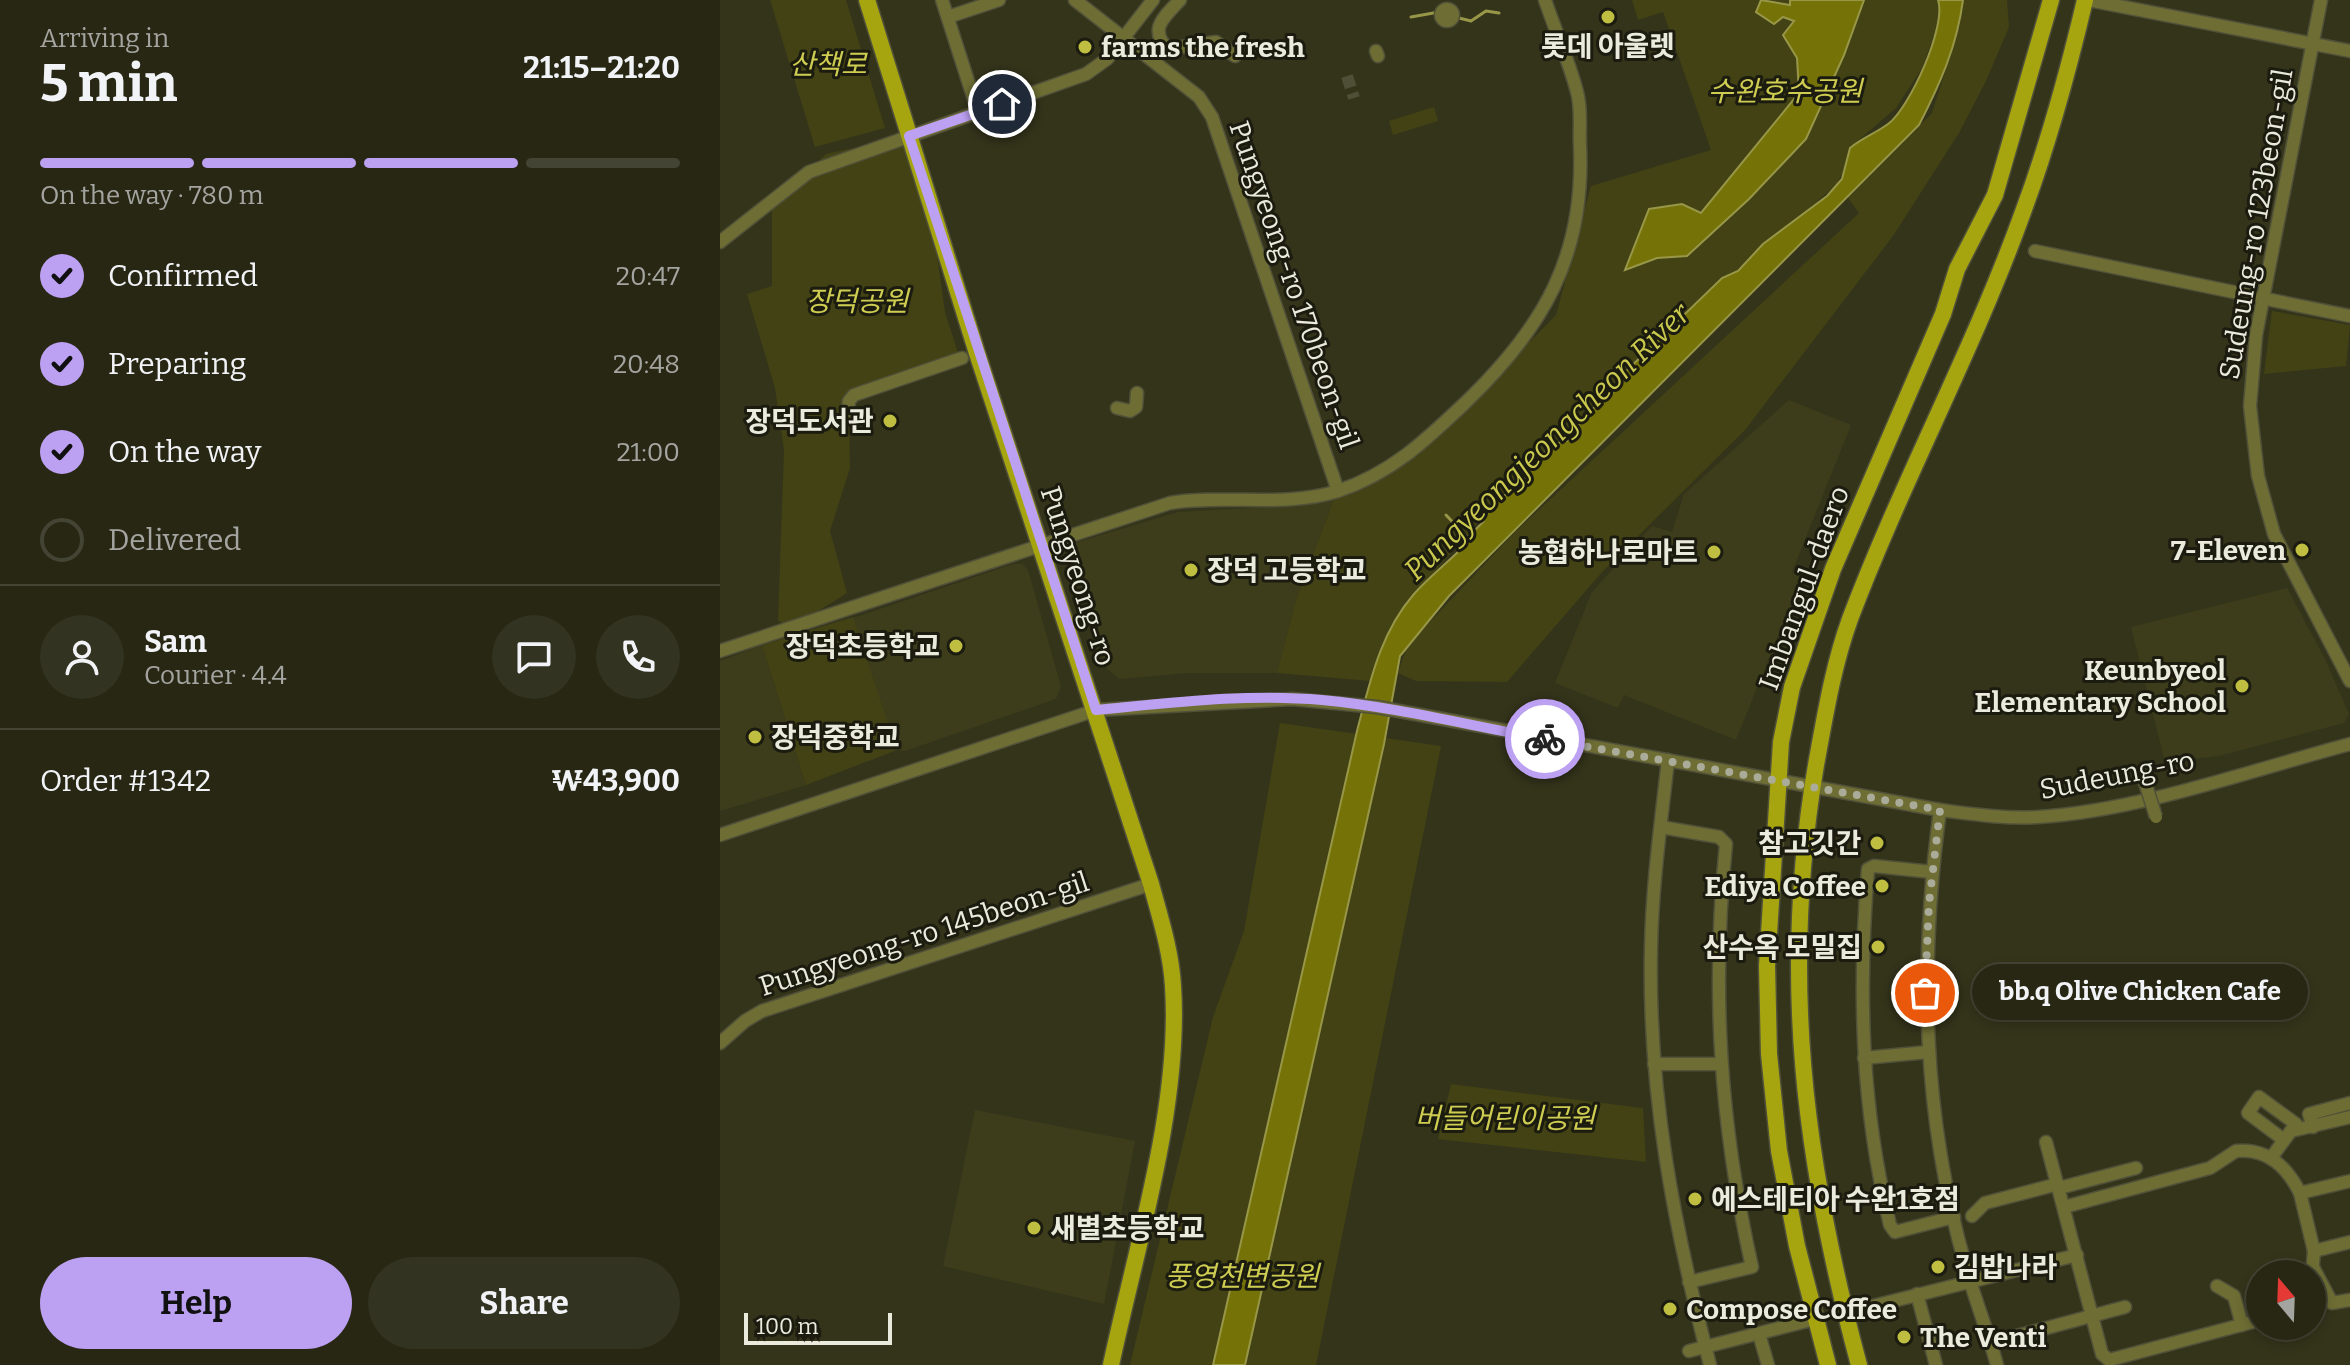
<!DOCTYPE html>
<html lang="en">
<head>
<meta charset="utf-8">
<style>
  :root { --surface:#272714; --page:#332; --text:#f1f3f6; --muted:#a4a5a0; --line:#434434; --accent:#bca0f2 }
  body { margin:0; font-family:Bitter,"Noto Sans KR",serif; background:var(--page); color:var(--text); height:100vh; display:flex; flex-direction:column; font-size:30px; white-space:nowrap }
  * { box-sizing:border-box; margin:0 }
  p { font-size:26px; color:var(--muted) }
  .icon { flex:none; width:44px; height:44px; fill:none; stroke:currentColor; stroke-width:2; stroke-linecap:round; stroke-linejoin:round }
  .map { position:relative; flex:1; overflow:hidden }
  .details { display:flex; flex-direction:column; background:var(--surface); width:720px }
  .details>* { flex:none }
  .needle { width:52px; rotate:341deg }
  .buttons { position:absolute; left:1526px; top:1260px; display:grid; gap:16px }
  .buttons a { display:grid; place-items:center; width:80px; height:80px; border-radius:50%; background:var(--surface); box-shadow:0 4px 12px #0003,0 0 0 2px var(--line); font-size:40px }
  .scale { position:absolute; left:24px; bottom:20px; width:148px; box-sizing:border-box; padding-left:8px; border:4px solid #eaebdc; border-top:0; font-size:22px; line-height:28px; white-space:nowrap; color:#eaebdc; -webkit-text-stroke:6px #1b1b10; paint-order:stroke }
  .pin { position:absolute; display:grid; place-items:center; width:68px; height:68px; color:#fff; margin:-34px; border:4px solid #fff; border-radius:50%; box-shadow:0 2px 8px #0007 }
  .courier { position:absolute; display:grid; place-items:center; width:80px; height:80px; margin:-40px; border:6px solid #bca0f2; border-radius:50%; background:#fff; color:#222; box-shadow:0 2px 10px #0007 }
  .bubble { position:absolute; height:56px; border-radius:28px; background:var(--surface); box-shadow:0 4px 12px #0003,0 0 0 2px var(--line); font-size:26px; font-weight:700; line-height:56px; text-align:center }
  .headline em { font-style:normal; font-weight:700 }
  .headline div { display:flex; flex-direction:column-reverse }
  .headline { display:flex; align-items:center; justify-content:space-between; height:136px; padding:0 40px }
  h1 { font-size:52px; font-weight:700; line-height:60px }
  .bar { display:grid; grid-template-columns:repeat(4,1fr); gap:12px 8px; align-content:center; height:96px; padding:0 40px }
  .bar i { height:10px; border-radius:6px; background:var(--line) }
  .bar .selected { background:var(--accent) }
  .bar p { grid-column:span 4 }
  .line { display:flex; align-items:center; gap:20px; padding:0 40px; border-top:2px solid var(--line) }
  .line div { flex:1 }
  .round { display:grid; place-items:center; flex:none; width:84px; height:84px; border-radius:42px; background:var(--page) }
  ol { padding:0 40px; list-style:none }
  li { display:flex; align-items:center; gap:24px; height:88px }
  li p { margin-inline-start:auto }
  li .icon { padding:8px; border-radius:50%; background:var(--accent); color:#111; stroke-width:4 }
  li:last-child { color:var(--muted) }
  li i { width:44px; height:44px; border:4px solid var(--line); border-radius:50% }
  .primary-button { display:flex; gap:16px; margin-top:auto; padding:16px 40px }
  .primary-button a { flex:1; height:92px; border-radius:48px; background:var(--accent); color:#111; font-size:32px; font-weight:700; line-height:92px; text-align:center }
  .primary-button a+a { background:var(--page); color:var(--text) }
  main { display:flex; flex:1; min-height:0 }
  .map>svg:first-child { display:block }
</style>
</head>
<body>
<main>
<section class="details">
<div class="headline"><div><h1>5 min</h1><p>Arriving in</p></div><em>21:15–21:20</em></div>
<div class="bar"><i class="selected"></i><i class="selected"></i><i class="selected"></i><i></i><p>On the way · 780 m</p></div>
<ol>
<li><svg class="icon" aria-label="check" viewBox="0 0 24 24"><path d="M5 12l5 5 9-10"/></svg>Confirmed<p>20:47</p></li>
<li><svg class="icon" aria-label="check" viewBox="0 0 24 24"><path d="M5 12l5 5 9-10"/></svg>Preparing<p>20:48</p></li>
<li><svg class="icon" aria-label="check" viewBox="0 0 24 24"><path d="M5 12l5 5 9-10"/></svg>On the way<p>21:00</p></li>
<li><i></i>Delivered</li>
</ol>
<div class="line" style="height:144px"><a class="round"><svg class="icon" aria-label="person" viewBox="0 0 24 24"><circle cx="12" cy="8" r="4"/><path d="M4 21q1-7 8-7t8 7"/></svg></a><div><b>Sam</b><p>Courier · 4.4</p></div><a class="round"><svg class="icon" aria-label="chat" viewBox="0 0 24 24"><path d="M4 5h16v11H9l-5 4z"/></svg></a><a class="round"><svg class="icon" aria-label="phone" viewBox="0 0 24 24"><path d="M5 4h4l2 5-3 2q2 4 5 5l2-3 5 2v4C11 20 4 13 5 4z"/></svg></a></div>
<div class="line" style="height:104px"><div>Order #1342</div><b>₩43,900</b></div>
<div class="primary-button"><a>Help</a><a>Share</a></div>
</section>
<div class="map">
<svg width="1630" height="1365" viewBox="0 0 1630 1365">
  <rect width="100%" height="100%" fill="#34341b"/>
  <g fill="#3d3d1c">
    <polygon points="1069,400 1131,425 1072,572 1082,576 1016,740 904,695 898,708 835,683 872,592 932,526 952,532 964,494"/>
    <polygon points="614,499 576,600 557,673 467,673 400,679 387,669 348,545 458,512 584,505"/>
    <polygon points="293,564 302,564 308,570 341,686 336,699 185,751 177,750 133,618"/>
    <polygon points="1567,588 1605,659 1629,714 1624,723 1499,756 1445,762 1411,627"/>
    <polygon points="42,645 86,785 0,811 0,661"/>
    <polygon points="255,1110 415,1141 384,1304 223,1266"/>
  </g>
  <g fill="#424215">
    <polygon points="50,0 126,0 165,128 95,147"/>
    <polygon points="912,0 1221,0 1218,26 1201,70 1176,108 1140,139 1117,184 929,349 784,493 700,588 650,681 557,673 576,600 614,499 697,456 836,315 871,186 991,150 943,12 918,20"/>
    <polygon points="1242,0 1287,0 1289,27 1266,81 1239,133 1173,236 1025,430 883,571 787,682 696,681 678,673 687,646 796,531 1139,213 1128,198 1212,113 1240,24"/>
    <polygon points="714,107 718,121 673,135 669,121"/>
    <polygon points="189,136 213,226 225,312 239,356 129,401 130,468 110,531 127,593 73,627 58,621 64,450 55,388 27,294 52,286 52,208 106,154"/>
    <polygon points="1552,311 1630,325 1626,366 1544,374"/>
    <polygon points="133,617 177,750 86,785 42,645"/>
    <polygon points="560,723 721,746 596,1365 410,1365 493,1017 524,931"/>
    <polygon points="731,1084 923,1108 926,1162 718,1139"/>
  </g>
  <g fill="#757308" stroke="#989748" stroke-width="2">
    <polygon points="1041,0 1070,5 1070,0 1144,0 1124,55 1086,139 1029,199 967,256 937,258 905,270 929,209 962,204 981,213 1079,93 1077,58 1063,35 1074,21 1063,17 1054,24 1036,12"/>
    <path d="M1218,0H1243C1237,46 1220,84 1199,125L729,596L680,656L664,744L525,1365H493L637,731C650,682 660,633 694,594C711,575 731,560 748,542L746,539L764,521C766,497 794,495 802,482C812,467 826,442 847,441L867,413L892,394L903,374L1002,278L1018,271L1043,244L1107,196L1122,179L1130,148C1142,138 1156,133 1168,124C1189,109 1227,26 1218,0Z"/>
  </g>
  <g fill="none" stroke-linecap="round" stroke-linejoin="round">
    <g stroke="#989748" stroke-width="3">
      <polyline points="734,10 735,17 751,21 766,11 779,13"/>
      <polyline points="719,12 723,22"/>
      <polyline points="691,17 719,12 729,7"/>
      <polyline points="726,23 735,17"/>
      <polyline points="726,515 748,538"/>
    </g>
    <polyline stroke="#4f4f38" stroke-width="12" stroke-dasharray="12 6" stroke-linecap="butt" points="627,76 634,98"/>
    <defs>
      <g id="minor">
        <polyline points="222,0 258,112"/>
        <polyline points="355,0 479,97 492,117 618,491"/>
        <path d="M460,0C444,17 428,29 448,49L496,42L515,56"/>
        <polyline points="1368,0 1630,51"/>
        <polyline points="1601,0 1536,335 1530,406 1538,476 1554,534 1630,681"/>
        <circle cx="727" cy="15" r="6"/>
        <polyline points="228,17 279,0"/>
        <polyline points="656,51 658,56"/>
        <polyline points="0,242 89,172 366,74 387,59 433,0"/>
        <polyline points="1315,251 1533,296"/>
        <polyline points="1551,300 1630,316"/>
        <polyline points="397,408 410,411 416,407 417,393"/>
        <polyline points="127,416 129,401 134,395 242,358"/>
        <path d="M0,651L450,503C505,494 564,508 618,491C672,473 706,440 746,402C823,328 865,256 860,146C859,128 862,109 857,92C849,61 835,30 825,0"/>
        <path d="M948,760C941,823 932,886 931,949C928,1094 954,1226 990,1365"/>
        <path d="M1220,810C1199,966 1202,1115 1246,1267C1255,1300 1268,1332 1277,1365"/>
        <path d="M941,827L999,837L1006,844C991,990 1000,1124 1032,1267L969,1282"/>
        <path d="M0,835L376,710L572,699L657,707L1220,810C1252,814 1285,819 1318,817C1418,811 1532,770 1630,744"/>
        <path d="M1212,872L1154,866L1148,869C1138,990 1141,1107 1170,1225L1175,1232L1234,1217"/>
        <polyline points="0,1043 25,1021 42,1011 431,884"/>
        <polyline points="1144,1058 1208,1052"/>
        <polyline points="934,1064 1000,1064"/>
        <polyline points="1593,1127 1589,1114 1630,1103"/>
        <polyline points="1571,1131 1630,1117"/>
        <polyline points="1326,1142 1382,1354 1389,1360 1540,1320"/>
        <polyline points="1551,1158 1576,1124 1539,1097 1528,1113 1564,1140"/>
        <polyline points="1339,1188 1416,1168"/>
        <polyline points="1580,1193 1594,1251 1592,1275"/>
        <path d="M1344,1207L1490,1168L1516,1151C1548,1148 1567,1167 1580,1193L1630,1181"/>
        <polyline points="1252,1216 1265,1203 1338,1184"/>
        <polyline points="1594,1251 1630,1242"/>
        <polyline points="1594,1269 1612,1303 1630,1300"/>
        <polyline points="1497,1286 1514,1296 1522,1325"/>
        <polyline points="1197,1294 1216,1365"/>
        <polyline points="1125,1313 1357,1255"/>
        <polyline points="1039,1334 1048,1365"/>
        <polyline points="1293,1337 1405,1307"/>
        <polyline points="969,1351 1095,1319"/>
      </g>
      <g id="major">
        <path d="M147,0L257,353L431,884C440,917 451,951 453,986C461,1106 416,1247 391,1365"/>
        <polyline points="1108,1365 1077,1246 1059,1151 1049,1054 1047,966 1061,742 1072,687 1113,569 1223,314 1237,269 1275,195 1331,0"/>
        <path d="M1139,1365C1084,1161 1060,976 1096,765C1105,716 1113,666 1130,619C1182,481 1253,351 1303,212C1329,142 1348,72 1365,0"/>
      </g>
    </defs>
    <use href="#minor" stroke="#51513a" stroke-width="15"/>
    <use href="#major" stroke="#51513a" stroke-width="19"/>
    <use href="#minor" stroke="#6d6d34" stroke-width="12"/>
    <use href="#major" stroke="#a6a510" stroke-width="16"/>
    <defs>
      <polyline id="minor-bridge" points="1422,773 1436,817"/>
    </defs>
    <use href="#minor-bridge" stroke="#51513a" stroke-width="15" stroke-linecap="butt"/>
    <use href="#minor-bridge" stroke="#6d6d34" stroke-width="12"/>
  </g>
  <g fill="none" stroke-linecap="round" stroke-linejoin="round">
    <polyline stroke="#aaab98" stroke-width="8" stroke-dasharray="0 14.4" points="825,739 1220,810 1209,904 1205,993"/>
    <path stroke="#bca0f2" stroke-width="10" d="M282,104L189,136L376,710C450,703 527,693 602,700C677,707 751,726 825,739"/>
  </g>
  <g fill="#bfbe41" stroke="#1b1b10" stroke-width="3">
    <circle cx="888" cy="17" r="8"/>
    <circle cx="365" cy="47" r="8"/>
    <circle cx="170" cy="421" r="8"/>
    <circle cx="1582" cy="550" r="8"/>
    <circle cx="994" cy="552" r="8"/>
    <circle cx="471" cy="570" r="8"/>
    <circle cx="236" cy="646" r="8"/>
    <circle cx="1522" cy="686" r="8"/>
    <circle cx="35" cy="737" r="8"/>
    <circle cx="1157" cy="843" r="8"/>
    <circle cx="1162" cy="886" r="8"/>
    <circle cx="1158" cy="947" r="8"/>
    <circle cx="975" cy="1199" r="8"/>
    <circle cx="314" cy="1228" r="8"/>
    <circle cx="1218" cy="1267" r="8"/>
    <circle cx="950" cy="1309" r="8"/>
    <circle cx="1184" cy="1337" r="8"/>
  </g>
  <g text-anchor="middle" dominant-baseline="central" stroke-width="6" stroke-linejoin="round" paint-order="stroke">
    <g font-size="28" font-weight="bold" fill="#eaebdc" stroke="#1b1b10" text-anchor="start">
      <text x="888" y="46" text-anchor="middle">롯데 아울렛</text>
      <text x="381" y="47">farms the fresh</text>
      <text x="154" y="421" text-anchor="end">장덕도서관</text>
      <text x="1566" y="550" text-anchor="end">7-Eleven</text>
      <text x="978" y="552" text-anchor="end">농협하나로마트</text>
      <text x="487" y="570">장덕 고등학교</text>
      <text x="220" y="646" text-anchor="end">장덕초등학교</text>
      <text x="1506" y="670" text-anchor="end">Keunbyeol<tspan x="1506" dy="32">Elementary School</tspan></text>
      <text x="51" y="737">장덕중학교</text>
      <text x="1141" y="843" text-anchor="end">참고깃간</text>
      <text x="1146" y="886" text-anchor="end">Ediya Coffee</text>
      <text x="1142" y="947" text-anchor="end">산수옥 모밀집</text>
      <text x="991" y="1199">에스테티아 수완1호점</text>
      <text x="330" y="1228">새별초등학교</text>
      <text x="1234" y="1267">김밥나라</text>
      <text x="966" y="1309">Compose Coffee</text>
      <text x="1200" y="1337">The Venti</text>
    </g>
    <g font-size="28" font-style="italic" fill="#cecd51" stroke="#1b1b10">
      <text x="108" y="64">산책로</text>
      <text x="1065" y="91">수완호수공원</text>
      <text x="137" y="301">장덕공원</text>
      <text x="785" y="1118">버들어린이공원</text>
      <text x="522" y="1276">풍영천변공원</text>
    </g>
    <g font-size="28" fill="#eaebdc" stroke="#1b1b10">
      <text transform="translate(1536 224) rotate(-80)">Sudeung-ro 123beon-gil</text>
      <text transform="translate(574 285) rotate(71)">Pungyeong-ro 170beon-gil</text>
      <text transform="translate(358 576) rotate(72)">Pungyeong-ro</text>
      <text transform="translate(1084 588) rotate(-70)">Imbangul-daero</text>
      <text transform="translate(1397 775) rotate(-11)">Sudeung-ro</text>
      <text transform="translate(204 934) rotate(-18)">Pungyeong-ro 145beon-gil</text>
    </g>
    <g font-size="30" font-style="italic" fill="#cac94d" stroke="#1b1b10">
      <text transform="translate(827 442) rotate(-44)">Pungyeongjeongcheon River</text>
    </g>
  </g>
</svg>
<div class="buttons">
<a><svg class="needle" viewBox="-14 -14 28 28"><path d="M0-13l5 13h-10z" fill="#e53935"/><path d="M0 13l5-13h-10z" fill="#a4a5a0"/></svg></a>
</div>
<div class="scale">100 m</div>
<div class="pin" style="left:1205px;top:993px;background:#ea580c"><svg class="icon" aria-label="bag" viewBox="0 0 24 24"><path d="M5 8h14l-1 12H6zM9 8a3 3 0 0 1 6 0"/></svg></div>
<div class="pin" style="left:282px;top:104px;background:#1f2937"><svg class="icon" aria-label="home" viewBox="0 0 24 24"><path d="M3 11l9-7 9 7M6 9v11h12V9"/></svg></div>
<div class="courier" style="left:825px;top:739px"><svg class="icon" aria-label="bike" viewBox="0 0 24 24"><circle cx="6" cy="16" r="4"/><circle cx="18" cy="16" r="4"/><path d="M6 16l4-8h5l3 8M10 8l3 8H6M13 5h3"/></svg></div>
<div class="bubble" style="left:1252px;top:964px;width:336px">bb.q Olive Chicken Cafe</div>
</div>
</main>
</body>
</html>
